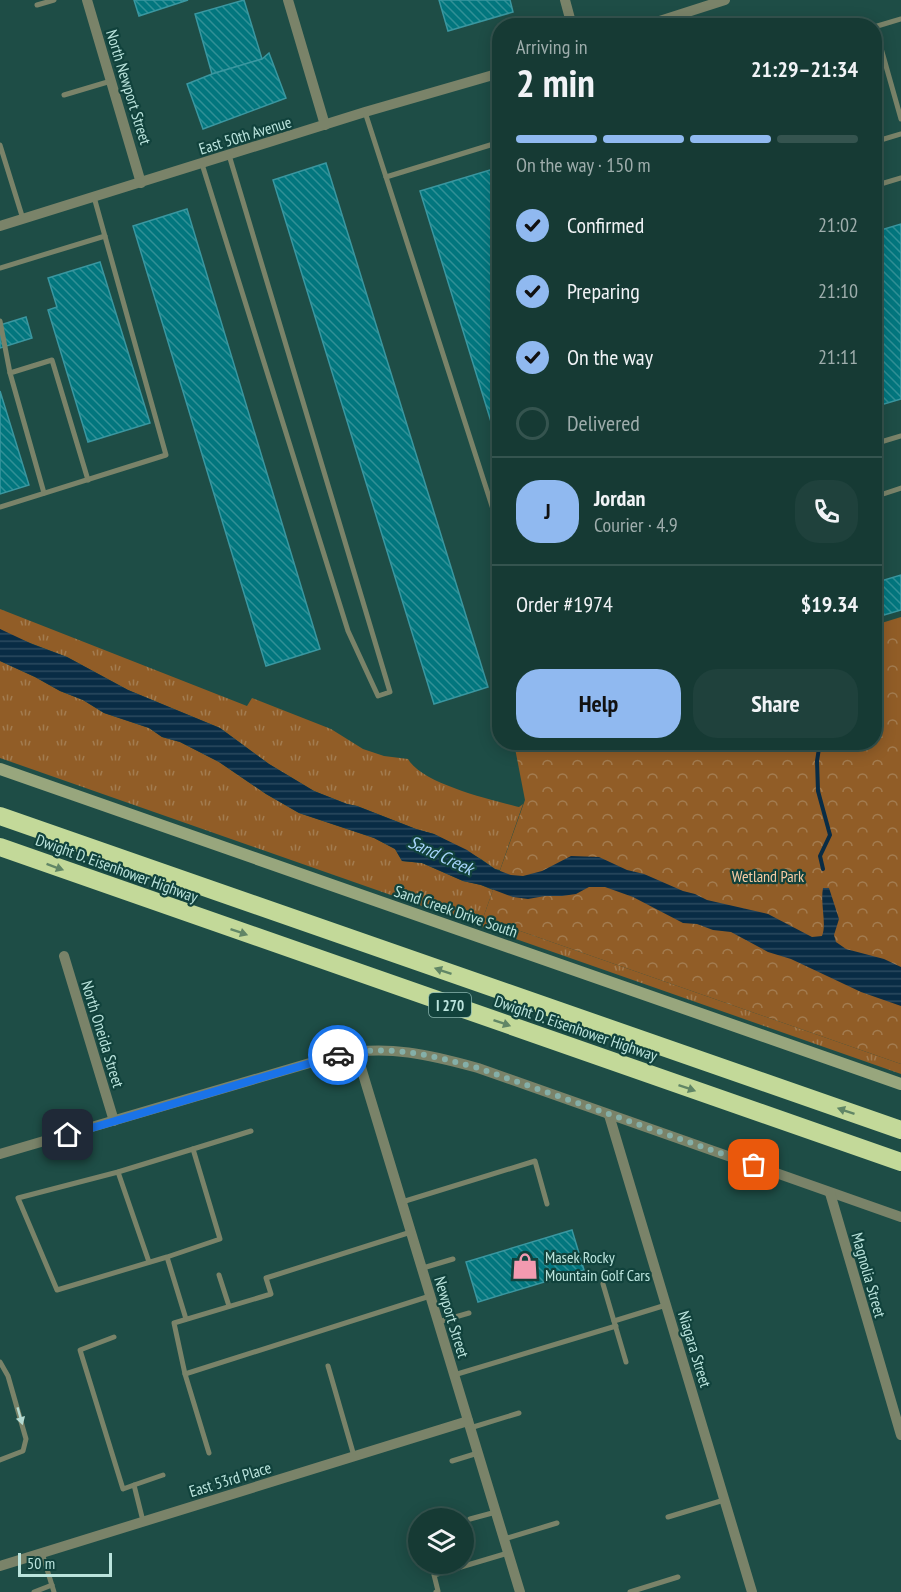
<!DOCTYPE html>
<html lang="en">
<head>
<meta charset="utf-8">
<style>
  :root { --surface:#163a34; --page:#1f413c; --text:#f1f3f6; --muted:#9eadac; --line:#35544f; --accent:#90b9f0 }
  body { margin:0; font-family:"PT Sans Narrow",sans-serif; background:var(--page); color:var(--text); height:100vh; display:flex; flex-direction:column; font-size:22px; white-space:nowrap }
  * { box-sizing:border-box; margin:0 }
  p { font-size:20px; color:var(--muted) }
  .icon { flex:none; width:33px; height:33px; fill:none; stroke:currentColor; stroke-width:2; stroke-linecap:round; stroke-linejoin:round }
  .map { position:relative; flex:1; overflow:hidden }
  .details { position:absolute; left:492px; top:18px; width:390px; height:732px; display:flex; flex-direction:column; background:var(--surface); border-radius:24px; box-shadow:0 3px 15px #0003,0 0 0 2px var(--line) }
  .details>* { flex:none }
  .buttons { position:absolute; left:408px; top:1508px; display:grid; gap:12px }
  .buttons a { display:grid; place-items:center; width:66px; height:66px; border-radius:50%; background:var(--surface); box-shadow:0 3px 15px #0003,0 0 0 2px var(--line); font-size:30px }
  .scale { position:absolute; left:18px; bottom:15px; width:94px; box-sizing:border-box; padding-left:6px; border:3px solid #bbe4dd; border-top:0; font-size:16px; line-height:21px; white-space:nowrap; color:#bbe4dd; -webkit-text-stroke:4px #11423c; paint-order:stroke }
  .pin { position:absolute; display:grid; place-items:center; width:51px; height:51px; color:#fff; margin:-26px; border-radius:12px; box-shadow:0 3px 9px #0006 }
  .courier { position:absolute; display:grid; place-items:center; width:60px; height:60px; margin:-30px; border:4px solid #1a73e8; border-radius:50%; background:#fff; color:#222; box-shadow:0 2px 8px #0007 }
  .summary em { font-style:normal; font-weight:700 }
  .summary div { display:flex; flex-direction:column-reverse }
  .summary { display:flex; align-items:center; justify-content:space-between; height:102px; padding:0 24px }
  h1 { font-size:39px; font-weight:700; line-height:45px }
  .bar { display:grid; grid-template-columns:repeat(4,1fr); gap:9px 6px; align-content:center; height:72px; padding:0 24px }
  .bar i { height:8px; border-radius:4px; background:var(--line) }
  .bar .selected { background:var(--accent) }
  .bar p { grid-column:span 4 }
  .line { display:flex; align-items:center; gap:15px; padding:0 24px; border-top:2px solid var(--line) }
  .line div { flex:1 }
  .round { display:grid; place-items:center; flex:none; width:63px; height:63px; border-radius:24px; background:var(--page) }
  ol { padding:0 24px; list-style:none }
  li { display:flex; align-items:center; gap:18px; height:66px }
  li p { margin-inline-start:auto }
  li .icon { padding:6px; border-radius:50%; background:var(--accent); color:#111; stroke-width:4 }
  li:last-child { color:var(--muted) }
  li i { width:33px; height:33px; border:3px solid var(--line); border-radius:50% }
  .button { display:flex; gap:12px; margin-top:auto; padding:12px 24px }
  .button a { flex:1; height:69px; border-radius:24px; background:var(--accent); color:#111; font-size:24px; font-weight:700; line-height:69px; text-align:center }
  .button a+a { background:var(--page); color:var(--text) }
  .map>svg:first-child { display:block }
</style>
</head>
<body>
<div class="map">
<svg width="901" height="1592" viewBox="0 0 901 1592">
  <defs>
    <pattern id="grass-tufts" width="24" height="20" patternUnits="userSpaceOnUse" patternTransform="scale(1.5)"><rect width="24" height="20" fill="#915d27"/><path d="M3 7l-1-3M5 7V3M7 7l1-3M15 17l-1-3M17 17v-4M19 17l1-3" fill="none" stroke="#a37c50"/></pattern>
    <pattern id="park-crowns" width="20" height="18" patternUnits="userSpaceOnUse" patternTransform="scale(1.5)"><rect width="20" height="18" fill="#915d27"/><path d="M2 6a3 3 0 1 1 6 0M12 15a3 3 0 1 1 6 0" fill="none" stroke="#a37c50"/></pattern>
    <pattern id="water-rules" width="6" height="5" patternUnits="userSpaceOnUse" patternTransform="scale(1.5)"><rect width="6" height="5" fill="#092c45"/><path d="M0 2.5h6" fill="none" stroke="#2b4a5f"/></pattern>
    <pattern id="building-back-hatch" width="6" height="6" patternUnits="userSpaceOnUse" patternTransform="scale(1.5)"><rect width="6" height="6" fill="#02767e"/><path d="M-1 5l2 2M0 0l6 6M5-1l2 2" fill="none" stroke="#319096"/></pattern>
  </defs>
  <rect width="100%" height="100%" fill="#1e4d46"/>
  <g fill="url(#grass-tufts)">
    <path d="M0,609L247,706L252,698L331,729L363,749L384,756L408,759C422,784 492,800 519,807L523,804L500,870L495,869L481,859L434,834L416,829L357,806L347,804L314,791L269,764L220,728L128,690L67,657L9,635L0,629Z"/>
    <polygon points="0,661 35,677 60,691 83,700 104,713 149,728 162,737 180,742 219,762 266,794 299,813 374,838 395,849 402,861 422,863 463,881 481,885 493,890 483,918 901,1064 901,1074 0,758"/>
  </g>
  <polygon fill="url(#park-crowns)" points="901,617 901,1064 483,918 525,800 514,743 543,744 549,742 874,742 874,642 878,640 875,625"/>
  <path fill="url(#water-rules)" d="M0,629L32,644L67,657L128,690L220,728L269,764L314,791L347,804L357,806L416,829L434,834L467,850L495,869L511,875L523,876L542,871L571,856L599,857L627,870L644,874L683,891L695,894L707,900L768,914L812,937L822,936C827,924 820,904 823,888H829L839,919L834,935L836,942L846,949L884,959L901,967V1006L861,992L791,959L768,952L731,932L713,930L697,924L683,923L633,897L605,887H589L576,894L562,896H545L528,899L513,897L481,885L463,881L422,863L402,861L395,849L374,838L299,813L266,794L219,762L180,742L162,737L149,728L104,713L83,700L60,691L35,677L0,661Z"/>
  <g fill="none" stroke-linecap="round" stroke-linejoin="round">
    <polyline stroke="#092c45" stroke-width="4" points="820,742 817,761 818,791 830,835 820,856 823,869"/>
  </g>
  <g fill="url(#building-back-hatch)" stroke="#3a97a0" stroke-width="1.5">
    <polygon points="134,0 188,0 139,16"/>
    <polygon points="244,0 262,59 212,74 195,14"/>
    <polygon points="439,0 510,0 513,12 448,31"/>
    <polygon points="269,53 286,98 203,129 187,84 212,74 262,59"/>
    <polygon points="326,163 488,687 434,704 273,180"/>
    <polygon points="500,167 500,451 420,191"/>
    <polygon points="187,209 320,649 266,666 133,226"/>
    <polygon points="901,224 901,399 874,407 874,232"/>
    <polygon points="100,262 150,423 88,442 48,310 57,307 48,278"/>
    <polygon points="26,317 32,338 0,348 0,325"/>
    <polygon points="0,391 29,485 0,494"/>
    <polygon points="901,575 901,610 874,618 874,583"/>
    <polygon points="572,1230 584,1270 478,1302 466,1262"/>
  </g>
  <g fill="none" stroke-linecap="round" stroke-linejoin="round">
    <g stroke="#7a8369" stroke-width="5">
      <polyline points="37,5 54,0"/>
      <polyline points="874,27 901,19"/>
      <polyline points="875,27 901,119"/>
      <polyline points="64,95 111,81"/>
      <polyline points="365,112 386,177"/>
      <polyline points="500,142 386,177 500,531"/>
      <polyline points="874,142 901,134"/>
      <polyline points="0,145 23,219"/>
      <polyline points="202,164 348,631 378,696 390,692 229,155"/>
      <polyline points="874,186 901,178"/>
      <polyline points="0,268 105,236"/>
      <polyline points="0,321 10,373"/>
      <polyline points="874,444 901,436"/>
      <polyline points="44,493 10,373 52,360 88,480"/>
      <polyline points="874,497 901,488"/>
      <polyline points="0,507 166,455 94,197"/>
      <polyline points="193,1149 251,1131"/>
      <polyline points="118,1172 149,1262"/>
      <polyline points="402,1202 535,1161 547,1204"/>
      <polyline points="167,1257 57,1290 18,1198 118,1172 193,1149 220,1239 167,1257 186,1319"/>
      <polyline points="423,1268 453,1259"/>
      <polyline points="219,1275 229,1306"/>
      <polyline points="603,1284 626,1362"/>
      <polyline points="614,1321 666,1305"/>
      <polyline points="438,1322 469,1313"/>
      <polyline points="114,1337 80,1350 123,1489 134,1485 143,1521"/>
      <polyline points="0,1362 8,1376 26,1439 23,1451 0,1460"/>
      <polyline points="328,1366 354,1456"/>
      <polyline points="185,1374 174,1323 271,1294 266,1278 411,1232"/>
      <polyline points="454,1375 616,1326"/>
      <polyline points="470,1428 519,1413"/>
      <polyline points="209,1453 185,1374 430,1296"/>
      <polyline points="452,1461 478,1453"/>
      <polyline points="134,1485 163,1475"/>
      <polyline points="668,1517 724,1500"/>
      <polyline points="470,1519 496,1512"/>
      <polyline points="504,1539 557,1523"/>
      <polyline points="42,1553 54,1592"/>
      <polyline points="34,1592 52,1585"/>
      <polyline points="436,1592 438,1591 434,1575 508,1553"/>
      <polyline points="630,1592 678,1577"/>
    </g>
    <g stroke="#7a8369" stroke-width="10">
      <polyline points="87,0 141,183"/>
      <polyline points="288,0 325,125"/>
      <polyline points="565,0 572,26"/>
      <polyline points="644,26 725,0"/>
      <polyline points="0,226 365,112 500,73"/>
      <polyline points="64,956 114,1121"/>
      <polyline points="356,1051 520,1592"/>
      <polyline points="609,1115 752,1592"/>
      <path d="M0,1154L337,1055C386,1044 431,1055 478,1068L901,1217"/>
      <polyline points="830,1193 901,1435"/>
      <polyline points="0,1566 468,1421"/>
    </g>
    <polyline stroke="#98a67d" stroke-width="12" points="0,769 901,1084"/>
    <g stroke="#c3d999" stroke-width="18">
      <polyline points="0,816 901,1130"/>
      <polyline points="0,847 901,1162"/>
    </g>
  </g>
  <defs><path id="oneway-solid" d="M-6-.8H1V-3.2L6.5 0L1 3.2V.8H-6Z" transform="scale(1.5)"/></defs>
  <g fill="#618666">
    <use href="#oneway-solid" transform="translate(55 867) rotate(20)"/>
    <use href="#oneway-solid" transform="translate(239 932) rotate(19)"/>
    <use href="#oneway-solid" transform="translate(443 971) rotate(-161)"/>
    <use href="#oneway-solid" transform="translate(502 1023) rotate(19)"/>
    <use href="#oneway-solid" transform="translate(687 1088) rotate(19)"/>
    <use href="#oneway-solid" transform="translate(846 1111) rotate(-161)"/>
  </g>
  <use fill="#b4dad1" href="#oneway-solid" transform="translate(20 1416) rotate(74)"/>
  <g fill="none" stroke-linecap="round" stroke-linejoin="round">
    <path stroke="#84afa8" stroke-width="6" stroke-dasharray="0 10.8" d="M338,1055C387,1044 431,1055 478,1068L754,1165"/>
    <polyline stroke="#1a73e8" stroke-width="8" points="68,1135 338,1055"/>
  </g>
  <defs>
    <symbol id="shop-bare" viewBox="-9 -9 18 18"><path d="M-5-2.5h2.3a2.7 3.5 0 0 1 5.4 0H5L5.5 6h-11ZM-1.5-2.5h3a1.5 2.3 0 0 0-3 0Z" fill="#f29ab0" stroke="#11423c" stroke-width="2.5" paint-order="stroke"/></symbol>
  </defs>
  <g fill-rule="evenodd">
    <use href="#shop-bare" x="506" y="1247" width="38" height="38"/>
  </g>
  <g text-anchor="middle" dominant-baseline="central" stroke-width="4.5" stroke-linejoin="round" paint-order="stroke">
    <rect fill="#11423c" stroke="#88b3ad" stroke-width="1.5" x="429" y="993" width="42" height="24" rx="4.5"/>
    <g font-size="15" font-weight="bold" fill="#bbe4dd">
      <text x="450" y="1005">I 270</text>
    </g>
    <g font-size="16" fill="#bbe4dd" stroke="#11423c">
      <text transform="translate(129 87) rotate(73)">North Newport Street</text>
      <text transform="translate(245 135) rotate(-17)">East 50th Avenue</text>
      <text transform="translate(117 868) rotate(20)">Dwight D. Eisenhower Highway</text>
      <text transform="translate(456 911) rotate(19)">Sand Creek Drive South</text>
      <text transform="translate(576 1028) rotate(19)">Dwight D. Eisenhower Highway</text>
      <text transform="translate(103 1034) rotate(73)">North Oneida Street</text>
      <text transform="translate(869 1275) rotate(74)">Magnolia Street</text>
      <text transform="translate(452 1317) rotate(73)">Newport Street</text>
      <text transform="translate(695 1349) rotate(73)">Niagara Street</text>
      <text transform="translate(230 1479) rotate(-17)">East 53rd Place</text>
    </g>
    <g font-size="16" fill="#f7cba4" stroke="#11423c">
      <text x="768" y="876">Wetland Park</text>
    </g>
    <g font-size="16" fill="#bbe4dd" stroke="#11423c" text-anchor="start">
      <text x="545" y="1257">Masek Rocky<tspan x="545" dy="18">Mountain Golf Cars</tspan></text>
    </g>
    <g font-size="18" font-style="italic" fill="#a7d5fb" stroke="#11423c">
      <text transform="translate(441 855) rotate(25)">Sand Creek</text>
    </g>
  </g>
</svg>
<div class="buttons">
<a><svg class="icon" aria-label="layers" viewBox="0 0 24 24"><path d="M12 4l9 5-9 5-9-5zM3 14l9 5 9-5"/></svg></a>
</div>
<div class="scale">50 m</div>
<div class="pin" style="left:754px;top:1165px;background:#ea580c"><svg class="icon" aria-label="bag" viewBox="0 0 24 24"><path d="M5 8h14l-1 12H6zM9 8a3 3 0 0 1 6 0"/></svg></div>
<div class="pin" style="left:68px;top:1135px;background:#1f2937"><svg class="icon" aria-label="home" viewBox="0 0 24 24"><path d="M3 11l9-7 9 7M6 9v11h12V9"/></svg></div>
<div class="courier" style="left:338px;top:1055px"><svg class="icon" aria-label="car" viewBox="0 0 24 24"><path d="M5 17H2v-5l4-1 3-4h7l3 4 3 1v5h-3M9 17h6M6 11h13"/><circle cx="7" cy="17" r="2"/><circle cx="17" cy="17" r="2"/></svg></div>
<section class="details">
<div class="summary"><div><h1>2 min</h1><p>Arriving in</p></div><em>21:29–21:34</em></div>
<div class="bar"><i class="selected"></i><i class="selected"></i><i class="selected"></i><i></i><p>On the way · 150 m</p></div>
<ol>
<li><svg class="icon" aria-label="check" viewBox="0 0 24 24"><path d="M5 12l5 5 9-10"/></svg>Confirmed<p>21:02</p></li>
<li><svg class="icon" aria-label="check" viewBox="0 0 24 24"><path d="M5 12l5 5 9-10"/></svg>Preparing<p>21:10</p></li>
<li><svg class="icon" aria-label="check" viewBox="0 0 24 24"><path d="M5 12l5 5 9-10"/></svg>On the way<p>21:11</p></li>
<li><i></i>Delivered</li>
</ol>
<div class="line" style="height:108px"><b class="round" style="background:var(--accent);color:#111">J</b><div><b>Jordan</b><p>Courier · 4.9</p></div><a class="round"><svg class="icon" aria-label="phone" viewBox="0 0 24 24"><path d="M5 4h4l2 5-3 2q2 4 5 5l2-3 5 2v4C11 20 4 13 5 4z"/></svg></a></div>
<div class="line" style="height:78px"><div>Order #1974</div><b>$19.34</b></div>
<div class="button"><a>Help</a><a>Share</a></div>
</section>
</div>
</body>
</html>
